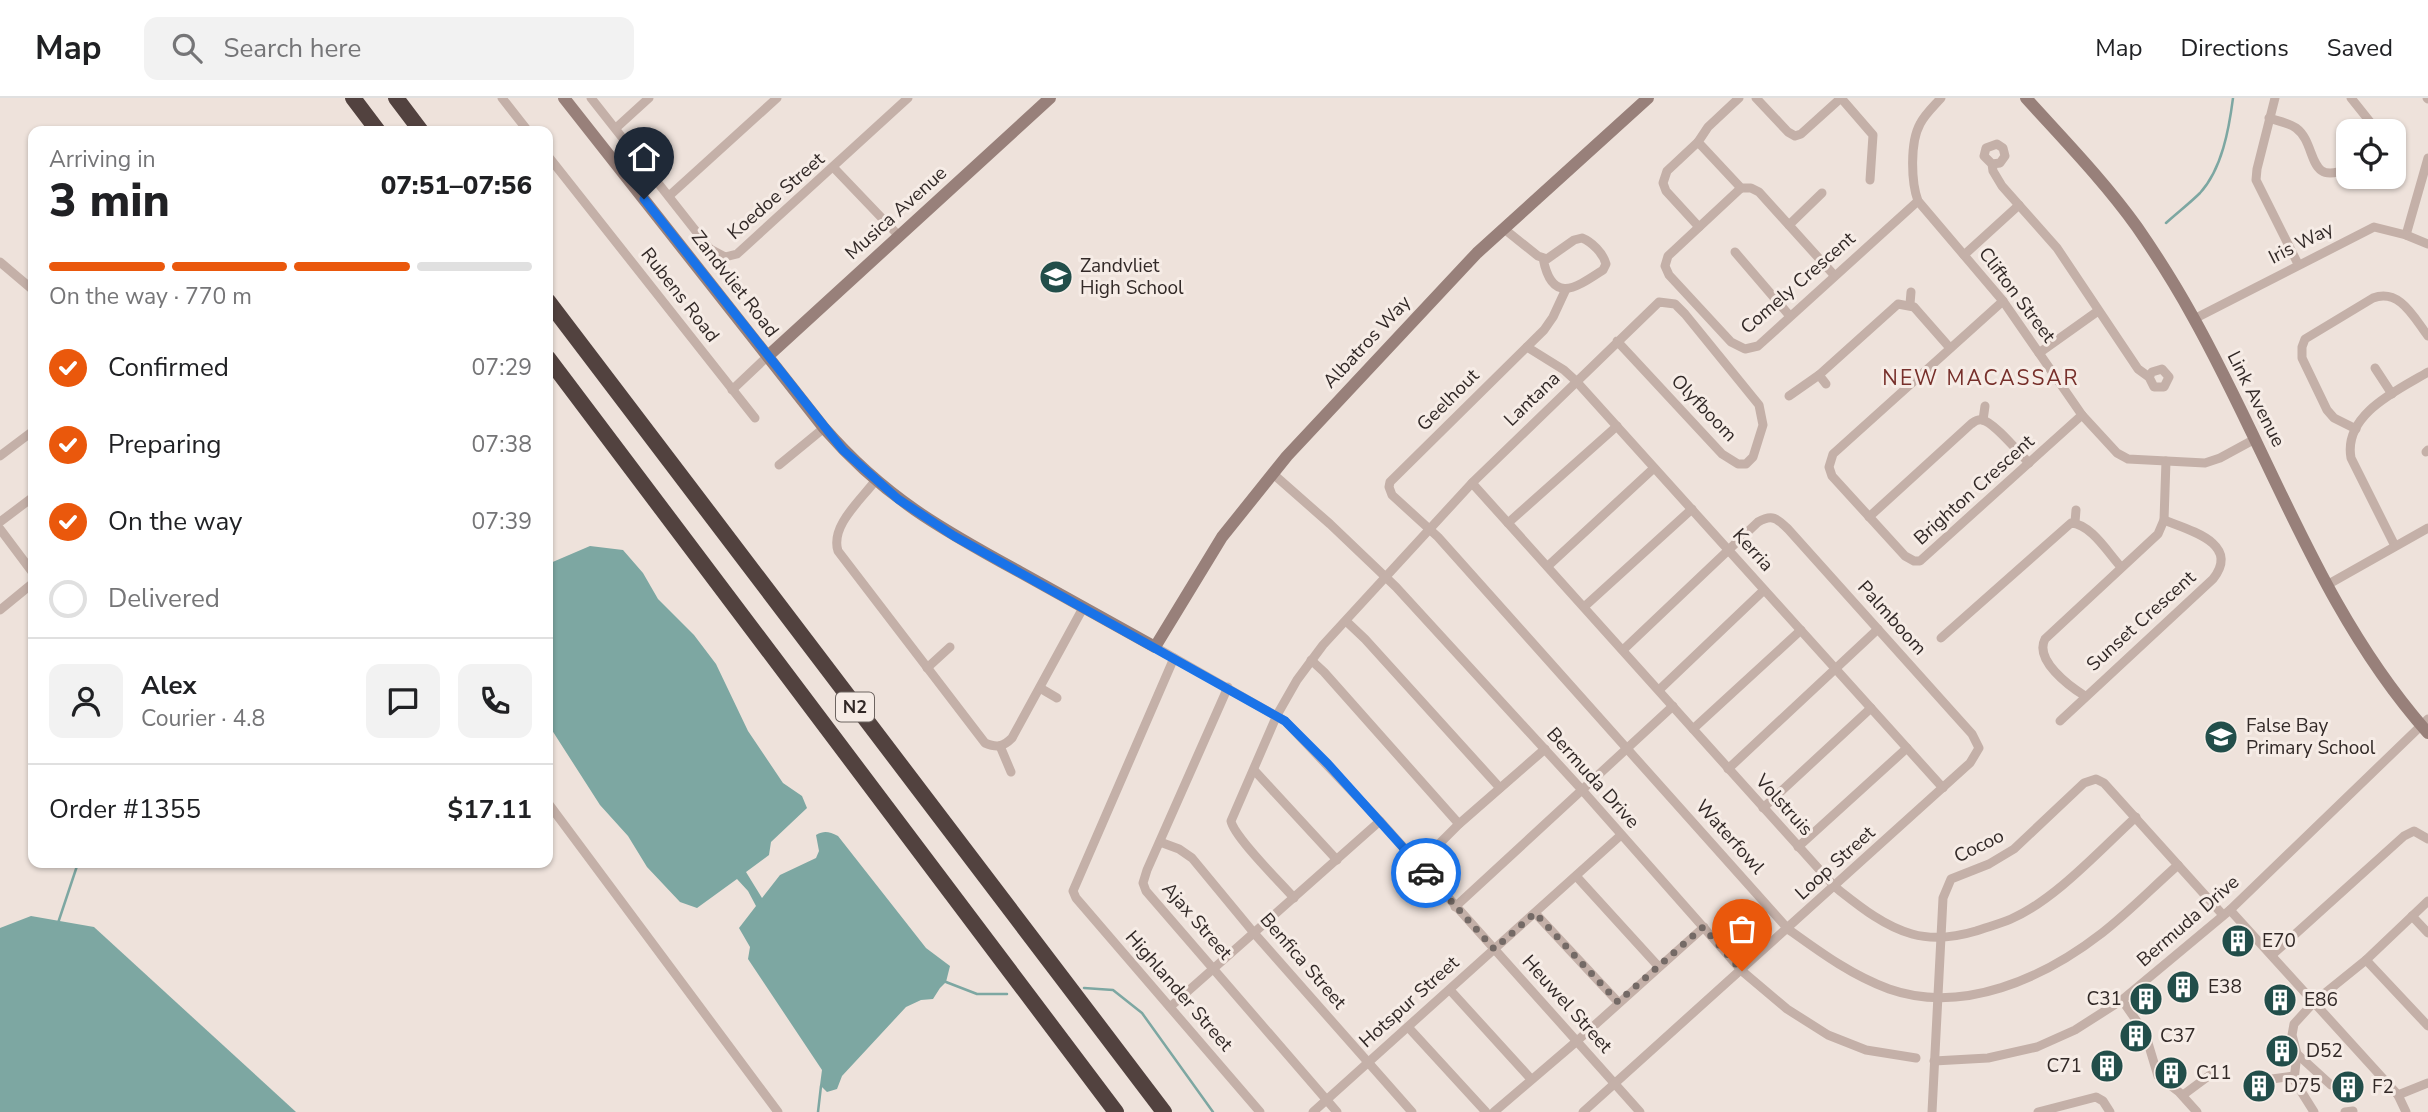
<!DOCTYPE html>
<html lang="en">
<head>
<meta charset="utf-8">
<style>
  :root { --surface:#fff; --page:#f2f2f2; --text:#202124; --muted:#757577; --line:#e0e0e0; --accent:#ea580c }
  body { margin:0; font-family:"Nunito Sans",sans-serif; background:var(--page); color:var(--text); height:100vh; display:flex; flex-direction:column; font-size:26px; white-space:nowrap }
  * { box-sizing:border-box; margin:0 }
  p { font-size:23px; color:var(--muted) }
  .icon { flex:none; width:38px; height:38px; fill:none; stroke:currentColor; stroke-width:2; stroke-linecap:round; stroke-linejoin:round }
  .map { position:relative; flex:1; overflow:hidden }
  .details { position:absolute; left:28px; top:28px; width:525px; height:742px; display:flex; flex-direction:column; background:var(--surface); border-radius:14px; box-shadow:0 2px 5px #0004 }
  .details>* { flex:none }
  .controls { position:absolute; left:2336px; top:21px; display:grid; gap:14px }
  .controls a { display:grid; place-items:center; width:70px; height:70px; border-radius:14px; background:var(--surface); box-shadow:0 2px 5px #0004; font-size:35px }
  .pin { position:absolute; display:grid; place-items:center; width:60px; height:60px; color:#fff; margin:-72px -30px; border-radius:50% 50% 50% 0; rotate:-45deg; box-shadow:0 0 7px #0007 }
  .pin .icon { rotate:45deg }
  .courier { position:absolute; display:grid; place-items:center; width:70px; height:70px; margin:-35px; border:5px solid #1a73e8; border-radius:50%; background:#fff; color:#222; box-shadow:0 2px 9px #0007 }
  .summary em { font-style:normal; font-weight:800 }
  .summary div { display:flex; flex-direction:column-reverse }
  .summary { display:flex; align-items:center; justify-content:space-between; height:119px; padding:0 21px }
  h1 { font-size:46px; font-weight:800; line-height:52px }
  .bar { display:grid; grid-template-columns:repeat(4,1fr); gap:10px 7px; align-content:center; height:84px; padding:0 21px }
  .bar i { height:9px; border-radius:5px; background:var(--line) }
  .bar .current { background:var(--accent) }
  .bar p { grid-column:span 4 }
  .line { display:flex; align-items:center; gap:18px; padding:0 21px; border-top:2px solid var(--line) }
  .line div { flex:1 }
  .round { display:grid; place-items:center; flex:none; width:74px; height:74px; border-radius:14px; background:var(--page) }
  ol { padding:0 21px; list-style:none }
  li { display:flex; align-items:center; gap:21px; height:77px }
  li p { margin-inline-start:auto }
  li .icon { padding:7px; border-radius:50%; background:var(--accent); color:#fff; stroke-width:4 }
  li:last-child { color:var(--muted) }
  li i { width:38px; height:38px; border:4px solid var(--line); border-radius:50% }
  header { display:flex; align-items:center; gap:42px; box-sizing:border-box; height:98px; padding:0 35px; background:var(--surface); border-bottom:2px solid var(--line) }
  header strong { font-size:33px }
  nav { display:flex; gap:38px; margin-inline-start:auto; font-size:24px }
  .search { width:490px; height:63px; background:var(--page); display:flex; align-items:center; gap:18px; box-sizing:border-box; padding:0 24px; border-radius:14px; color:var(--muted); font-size:26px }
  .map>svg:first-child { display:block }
</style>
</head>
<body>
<header>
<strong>Map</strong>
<div class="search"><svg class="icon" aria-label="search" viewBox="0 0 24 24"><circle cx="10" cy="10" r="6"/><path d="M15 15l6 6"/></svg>Search here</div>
<nav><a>Map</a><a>Directions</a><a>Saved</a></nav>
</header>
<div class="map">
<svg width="2428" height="1014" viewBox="0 0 2428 1014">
  <rect width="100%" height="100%" fill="#eee2db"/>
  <g fill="#7da7a2">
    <path d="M590,448L623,452L643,475L658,501L694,537L716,566L748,633L783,685L802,698L807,710L771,744L769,757L746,774L762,800L780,777L816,760L819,753L816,737C825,732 829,734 838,738L926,850L950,868L946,884L940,890L933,901L921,902L906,909L842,978L837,991L827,994L820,987L822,972L748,861L750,849L739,830L756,808L748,793L737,781L697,810L680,804L647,769L628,738L600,707L548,626V466Z"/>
    <polygon points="31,818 94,829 296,1014 0,1014 0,830"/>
  </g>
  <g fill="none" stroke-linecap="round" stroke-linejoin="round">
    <g stroke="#7da7a2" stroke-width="2.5">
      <path d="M2166,125C2177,115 2190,105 2200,95C2222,71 2229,31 2233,0"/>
      <polyline points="58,825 78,765"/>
      <polyline points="946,884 977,896 1007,896"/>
      <polyline points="1084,890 1113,892 1142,915 1213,1014"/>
      <polyline points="818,1014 821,988"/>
    </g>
    <g stroke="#c4b0a8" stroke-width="9">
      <polyline points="502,0 528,33"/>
      <polyline points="591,0 710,151 725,159 737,156 908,0"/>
      <polyline points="1739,0 1708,29 1698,44 1741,90 1751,90 1759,94 1834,177"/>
      <polyline points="1756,0 1788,34 1795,38 1801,36 1841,0"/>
      <polyline points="1841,0 1873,37 1870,82"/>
      <path d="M1941,0C1934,8 1925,16 1920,26C1910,44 1911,84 1918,103L2003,203L2082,317L2117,355L2128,361L2205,365L2220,360L2255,341"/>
      <polyline points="2275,0 2257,71 2256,82 2298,166"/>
      <polyline points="2351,0 2371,25 2372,33"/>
      <polyline points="2427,0 2428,1"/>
      <path d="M2269,20C2278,23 2289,25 2296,30C2318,46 2306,90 2348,70"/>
      <polyline points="616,30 649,0"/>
      <polyline points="1698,44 1667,73 1663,85 1666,93 1699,129"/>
      <polyline points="548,58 755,320"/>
      <polyline points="1992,66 2000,65 2005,58 2003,50 1997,46 1986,50 1984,58 1992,66 1993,73 2002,88 2057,150 2138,271 2149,279 2154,289 2164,289 2169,279 2162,271 2152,274 2149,279"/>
      <polyline points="834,70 899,138"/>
      <polyline points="627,80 643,66"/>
      <polyline points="1741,90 1668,158 1665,168 1669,177 1731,244 1745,251 1758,248 1918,103"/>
      <polyline points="669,98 777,0"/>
      <polyline points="1789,127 1822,95"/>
      <path d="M1503,130L1538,158L1547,161L1574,142L1582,140C1592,144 1603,155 1606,166L1603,172C1577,189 1552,208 1543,160"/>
      <polyline points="2406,137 2428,60"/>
      <polyline points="1735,154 1789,217"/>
      <polyline points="1964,157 2019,107"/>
      <polyline points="0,164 33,192"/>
      <path d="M1566,191L1553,219L1544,232L1390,384L1389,389L1392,397L1438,439L1788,831C1820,854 1851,877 1889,891C1963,917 2044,880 2102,835C2129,814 2153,789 2178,767"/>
      <polyline points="2003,203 1833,356 1829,369 1832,378 1905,458 1914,463 1920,463 2082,317"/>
      <polyline points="1910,206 1911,194"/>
      <polyline points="2194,221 2374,129 2406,137 2428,146"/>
      <polyline points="1527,249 1564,272 1576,283 1943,690"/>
      <polyline points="2039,255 2098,213"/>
      <polyline points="2375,270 2392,296"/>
      <polyline points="1819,277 1826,286"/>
      <polyline points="732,292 768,258"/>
      <polyline points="1789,298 1819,277 1898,206 1914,209 1950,250"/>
      <polyline points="1983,322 1985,308"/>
      <path d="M2356,331L2334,320L2327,312L2302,260V249L2305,241L2373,200C2400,190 2414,220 2428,238"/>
      <polyline points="2426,354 2428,352"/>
      <polyline points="0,358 33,333"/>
      <polyline points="779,367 824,330"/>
      <polyline points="1272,375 1330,426 1396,489 1583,693 1742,873 1787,911 1828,937 1866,952 1916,960"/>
      <path d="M875,383C861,402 830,428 838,453L985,645C997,650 1003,649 1012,640L1083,510"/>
      <path d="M1472,385L1835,789C1858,807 1883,828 1912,836C1933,842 1956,839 1976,833C1987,829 2000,826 2011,821C2055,802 2100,752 2136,719"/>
      <path d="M1869,419L1971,326C1974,324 1977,321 1982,322C1993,323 2020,356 2029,365"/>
      <polyline points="0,424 33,399"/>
      <polyline points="2075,424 2076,412"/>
      <polyline points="1508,425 1617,328"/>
      <polyline points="0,431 33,475"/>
      <path d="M2395,448L2351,360C2343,316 2398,292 2428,274"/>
      <polyline points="1548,468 1654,370"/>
      <polyline points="2327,487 2428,430"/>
      <polyline points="1584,509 1692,411"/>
      <polyline points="0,512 33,485"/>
      <polyline points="1346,523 1365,541 1500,690"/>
      <path d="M1941,540L2071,425C2091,426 2108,455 2121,469"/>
      <polyline points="1155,549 1285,623 1380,723 1640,1014"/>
      <polyline points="1174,560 1073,793 1076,800 1260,1014"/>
      <polyline points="1311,562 1324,574 1459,726"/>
      <polyline points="927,570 950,549"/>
      <polyline points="1228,589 1147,772 1143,785 1146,793 1337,1014"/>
      <polyline points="1040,590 1057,600"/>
      <polyline points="1659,592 1764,492"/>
      <path d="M2085,598C2069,588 2034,562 2045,541L2158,436L2164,422L2166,363"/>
      <path d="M2060,623L2213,481C2241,445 2189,432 2164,422"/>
      <polyline points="1693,631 1801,532"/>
      <polyline points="1000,648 1011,674"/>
      <polyline points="1728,671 1878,531"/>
      <polyline points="1254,672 1337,762"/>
      <polyline points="548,705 778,1014"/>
      <polyline points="1763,710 1871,610"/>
      <polyline points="1160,744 1179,751 1192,760 1254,835 1412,1014"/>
      <polyline points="1798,749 1907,650"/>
      <polyline points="1418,767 1459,726 1545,651"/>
      <polyline points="1576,778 1658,868"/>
      <path d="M1294,800C1281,785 1234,739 1231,723L1277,617L1297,582L1323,547L1472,385L1659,204L1675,206L1685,216L1759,307L1763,327L1753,359L1746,366H1738L1722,356L1617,243"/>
      <polyline points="1455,809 1673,608"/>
      <polyline points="2230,812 2398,997 2406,1014"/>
      <polyline points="1535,815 1618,904"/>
      <polyline points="2412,818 2428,835"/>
      <polyline points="2272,857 2404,738 2414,733 2428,741"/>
      <polyline points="2366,862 2428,928"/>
      <polyline points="1450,892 1531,981"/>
      <polyline points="2122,902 2145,935 2158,978 2179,994 2197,1014"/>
      <polyline points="1170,909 1380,723"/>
      <polyline points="1408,929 1486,1014"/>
      <polyline points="2297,956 2331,987"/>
      <polyline points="1934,963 1988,960 2037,949 2075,932 2122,902 2230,812 2428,621"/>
      <polyline points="2272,981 2294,978"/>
      <polyline points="2183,997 2214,974"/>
      <polyline points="2398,997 2428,985"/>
      <polyline points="1313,1014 1621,737"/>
      <polyline points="1494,1014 1577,943 1704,829"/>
      <path d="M1583,1014L1970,665L1979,650L1972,636L1954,616L1788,431C1777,420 1772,416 1758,424L1623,552"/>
      <polyline points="1932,1014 1943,800 1951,781 1989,766 2014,751 2084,685 2096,681 2104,685 2223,817"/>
      <polyline points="2038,1014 2096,999 2103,1003 2110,1014"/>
      <polyline points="2314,1014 2294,982 2297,956 2292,937 2294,926 2314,904 2366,862 2428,803"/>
      <polyline points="2345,1014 2353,1013"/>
    </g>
    <g stroke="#98807a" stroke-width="12">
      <path d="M564,0L824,330C884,399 941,431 1020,474C1065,499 1110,524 1155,549L1222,439L1287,358L1477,155L1648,0"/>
      <path d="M2026,0C2064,42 2104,83 2137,129C2157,158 2176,188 2193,219C2271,358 2321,515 2428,635"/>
      <polyline points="768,258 1050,0"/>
    </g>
    <g stroke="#52423f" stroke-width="16">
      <polyline points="353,0 378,33"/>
      <polyline points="396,0 421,33"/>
      <polyline points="548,203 1164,1014"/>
      <polyline points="548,260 1116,1014"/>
    </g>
  </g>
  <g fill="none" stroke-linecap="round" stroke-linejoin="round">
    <polyline stroke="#746a66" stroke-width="7" stroke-dasharray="0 12.6" points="1426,775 1494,851 1535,815 1618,904 1703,829 1742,873"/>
    <polyline stroke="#1a73e8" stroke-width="9" points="644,101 843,352 898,401 954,438 1285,623 1328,666 1426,775"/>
  </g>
  <defs>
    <symbol id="school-disc" viewBox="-11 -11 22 22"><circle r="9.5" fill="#224e4a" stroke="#f6ece6"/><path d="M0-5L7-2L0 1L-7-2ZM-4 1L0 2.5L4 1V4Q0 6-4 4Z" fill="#fff"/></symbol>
    <symbol id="building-disc" viewBox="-11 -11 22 22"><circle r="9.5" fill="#224e4a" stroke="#f6ece6"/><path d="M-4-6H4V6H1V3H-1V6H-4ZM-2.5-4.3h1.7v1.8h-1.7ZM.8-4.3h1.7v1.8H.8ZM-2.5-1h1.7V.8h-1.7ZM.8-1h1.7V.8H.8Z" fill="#fff"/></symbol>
  </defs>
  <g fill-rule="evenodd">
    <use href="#school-disc" x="1037" y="160" width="38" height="38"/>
    <use href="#school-disc" x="2202" y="620" width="38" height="38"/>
    <use href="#building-disc" x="2219" y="824" width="38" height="38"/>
    <use href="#building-disc" x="2164" y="870" width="38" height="38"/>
    <use href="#building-disc" x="2127" y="882" width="38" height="38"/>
    <use href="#building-disc" x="2261" y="883" width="38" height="38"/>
    <use href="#building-disc" x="2117" y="919" width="38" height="38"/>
    <use href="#building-disc" x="2263" y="934" width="38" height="38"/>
    <use href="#building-disc" x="2088" y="949" width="38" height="38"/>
    <use href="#building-disc" x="2152" y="956" width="38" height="38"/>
    <use href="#building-disc" x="2240" y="969" width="38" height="38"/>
    <use href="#building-disc" x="2329" y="970" width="38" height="38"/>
  </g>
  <g text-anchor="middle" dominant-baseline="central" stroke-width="6" stroke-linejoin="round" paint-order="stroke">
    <rect fill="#f6ece6" stroke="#6d6460" stroke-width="2" x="836" y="594.5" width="38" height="29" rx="5"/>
    <g font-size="18" font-weight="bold" fill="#322927">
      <text x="855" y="609">N2</text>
    </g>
    <g font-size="19" fill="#322927" stroke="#f6ece6">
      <text transform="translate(776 98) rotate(-41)">Koedoe Street</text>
      <text transform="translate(896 115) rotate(-42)">Musica Avenue</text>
      <text transform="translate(2301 145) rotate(-27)">Iris Way</text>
      <text transform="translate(1798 185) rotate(-41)">Comely Crescent</text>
      <text transform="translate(735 186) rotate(52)">Zandvliet Road</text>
      <text transform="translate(680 197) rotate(52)">Rubens Road</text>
      <text transform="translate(2017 197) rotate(53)">Clifton Street</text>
      <text transform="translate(1367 244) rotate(-47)">Albatros Way</text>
      <text transform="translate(1532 301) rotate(-44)">Lantana</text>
      <text transform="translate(2256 301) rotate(63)">Link Avenue</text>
      <text transform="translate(1448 302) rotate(-45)">Geelhout</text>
      <text transform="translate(1704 310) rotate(46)">Olyfboom</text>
      <text transform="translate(1974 392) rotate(-42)">Brighton Crescent</text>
      <text transform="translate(1753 452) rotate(48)">Kerria</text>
      <text transform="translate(1892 520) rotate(48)">Palmboom</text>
      <text transform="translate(2141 523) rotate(-42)">Sunset Crescent</text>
      <text transform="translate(1593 680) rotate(48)">Bermuda Drive</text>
      <text transform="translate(1784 707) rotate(48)">Volstruis</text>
      <text transform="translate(1730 739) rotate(48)">Waterfowl</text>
      <text transform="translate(1979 748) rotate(-26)">Cocoo</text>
      <text transform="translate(1835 765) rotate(-42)">Loop Street</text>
      <text transform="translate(1197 823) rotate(49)">Ajax Street</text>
      <text transform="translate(2188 823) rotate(-41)">Bermuda Drive</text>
      <text transform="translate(1303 863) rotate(49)">Benfica Street</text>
      <text transform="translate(1179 893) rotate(49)">Highlander Street</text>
      <text transform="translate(1409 904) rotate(-42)">Hotspur Street</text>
      <text transform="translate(1567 906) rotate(48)">Heuwel Street</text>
    </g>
    <g font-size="19" fill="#322927" stroke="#f6ece6" text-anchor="start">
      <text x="1080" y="168">Zandvliet<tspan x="1080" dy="22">High School</tspan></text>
      <text x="2246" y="628">False Bay<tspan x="2246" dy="22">Primary School</tspan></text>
      <text x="2262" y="843">E70</text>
      <text x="2208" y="889">E38</text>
      <text x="2122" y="901" text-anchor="end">C31</text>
      <text x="2304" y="902">E86</text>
      <text x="2160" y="938">C37</text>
      <text x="2306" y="953">D52</text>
      <text x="2082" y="968" text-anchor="end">C71</text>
      <text x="2196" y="975">C11</text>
      <text x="2284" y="988">D75</text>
      <text x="2372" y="989">F2</text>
    </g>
    <g font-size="21" letter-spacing="2" fill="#77302b" stroke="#f6ece6">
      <text x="1981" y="280">NEW MACASSAR</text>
    </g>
  </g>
</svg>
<div class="controls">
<a><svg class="icon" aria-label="locate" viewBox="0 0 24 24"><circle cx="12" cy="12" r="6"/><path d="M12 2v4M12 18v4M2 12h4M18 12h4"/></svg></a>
</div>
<div class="pin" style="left:1742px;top:873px;background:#ea580c"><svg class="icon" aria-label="bag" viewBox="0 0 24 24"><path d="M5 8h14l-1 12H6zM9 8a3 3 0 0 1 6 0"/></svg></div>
<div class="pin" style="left:644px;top:101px;background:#1f2937"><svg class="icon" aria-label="home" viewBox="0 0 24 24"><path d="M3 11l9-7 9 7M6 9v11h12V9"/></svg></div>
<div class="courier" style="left:1426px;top:775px"><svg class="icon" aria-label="car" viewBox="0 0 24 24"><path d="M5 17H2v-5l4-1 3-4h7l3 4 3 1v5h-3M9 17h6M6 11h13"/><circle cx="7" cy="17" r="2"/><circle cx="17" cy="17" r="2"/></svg></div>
<section class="details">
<div class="summary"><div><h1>3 min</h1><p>Arriving in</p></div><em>07:51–07:56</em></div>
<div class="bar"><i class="current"></i><i class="current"></i><i class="current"></i><i></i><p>On the way · 770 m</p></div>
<ol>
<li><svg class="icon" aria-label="check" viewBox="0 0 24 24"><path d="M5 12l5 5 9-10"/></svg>Confirmed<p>07:29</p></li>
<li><svg class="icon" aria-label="check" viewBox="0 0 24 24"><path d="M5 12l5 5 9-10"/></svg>Preparing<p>07:38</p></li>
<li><svg class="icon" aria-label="check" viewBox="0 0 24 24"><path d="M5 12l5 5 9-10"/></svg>On the way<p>07:39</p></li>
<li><i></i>Delivered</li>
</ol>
<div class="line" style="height:126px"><a class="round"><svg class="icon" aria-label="person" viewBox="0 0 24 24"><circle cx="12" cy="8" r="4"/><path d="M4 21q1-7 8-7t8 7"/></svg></a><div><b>Alex</b><p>Courier · 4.8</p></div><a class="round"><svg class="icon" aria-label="chat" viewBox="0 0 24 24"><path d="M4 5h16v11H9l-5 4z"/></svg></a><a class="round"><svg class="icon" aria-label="phone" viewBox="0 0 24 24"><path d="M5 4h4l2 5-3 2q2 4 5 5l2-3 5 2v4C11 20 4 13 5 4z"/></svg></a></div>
<div class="line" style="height:91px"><div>Order #1355</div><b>$17.11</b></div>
</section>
</div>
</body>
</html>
